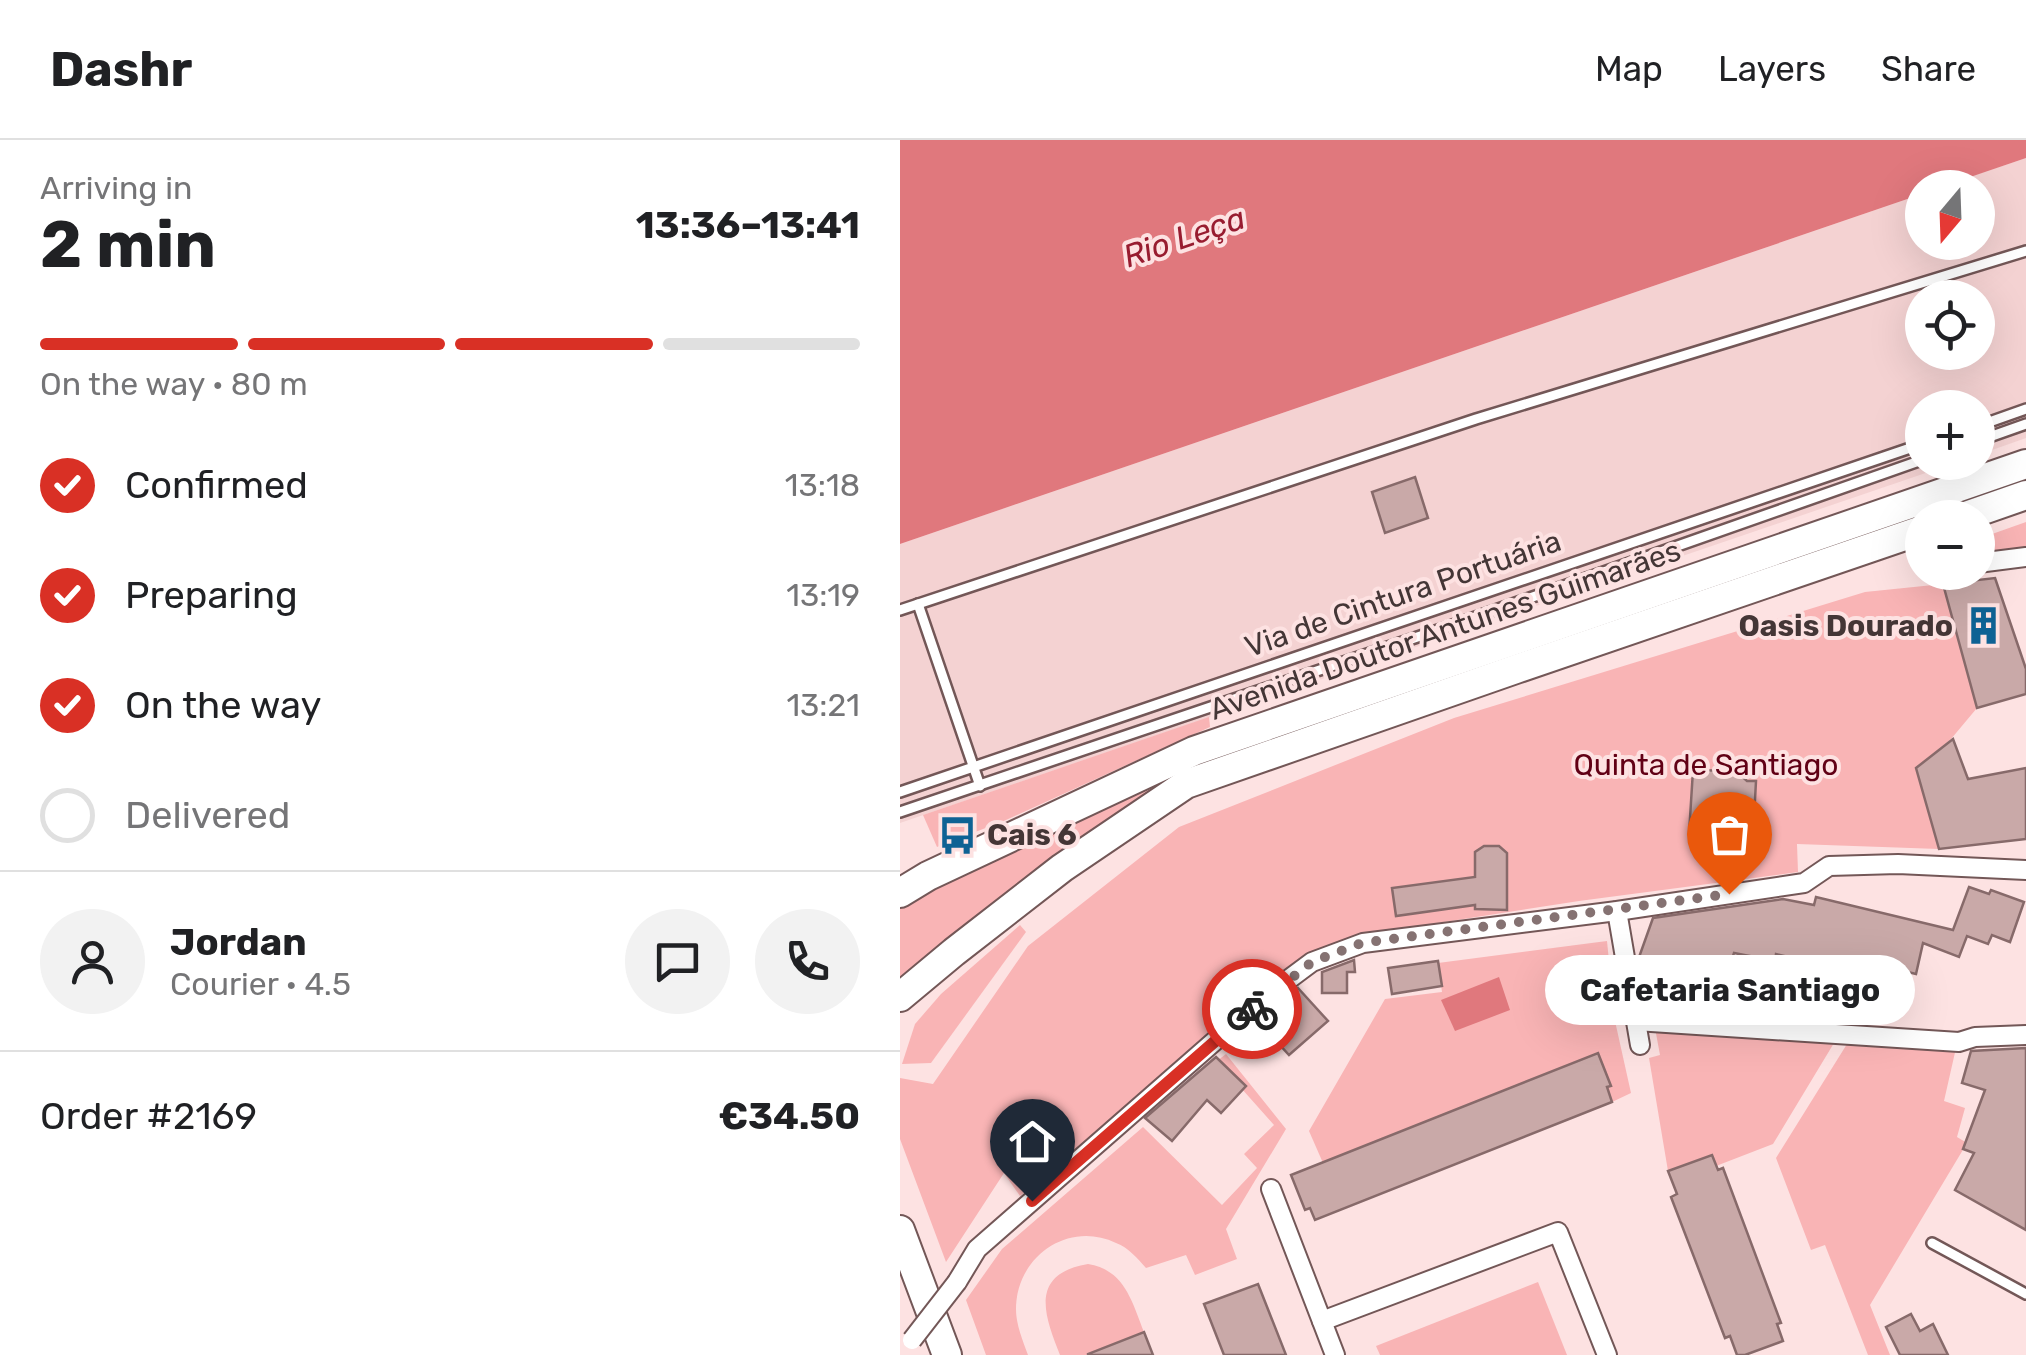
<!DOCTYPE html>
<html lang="en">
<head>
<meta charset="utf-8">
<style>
  :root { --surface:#fff; --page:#f2f2f2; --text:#202124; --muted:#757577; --line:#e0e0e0; --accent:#d93025 }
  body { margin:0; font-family:Rubik,sans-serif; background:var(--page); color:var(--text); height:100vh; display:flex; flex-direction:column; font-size:38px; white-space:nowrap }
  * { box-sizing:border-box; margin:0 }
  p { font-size:32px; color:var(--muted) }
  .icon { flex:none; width:55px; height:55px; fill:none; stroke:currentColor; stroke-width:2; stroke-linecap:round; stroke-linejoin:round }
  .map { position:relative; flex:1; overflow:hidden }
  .details { display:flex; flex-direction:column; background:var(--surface); width:900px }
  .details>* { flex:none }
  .needle { width:65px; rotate:199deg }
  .tools { position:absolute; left:1005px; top:30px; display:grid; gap:20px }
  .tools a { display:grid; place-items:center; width:90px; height:90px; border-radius:50%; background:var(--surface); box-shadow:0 10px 40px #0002; font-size:50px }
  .pin { position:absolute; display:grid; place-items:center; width:85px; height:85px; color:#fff; margin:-102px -42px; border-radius:50% 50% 50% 0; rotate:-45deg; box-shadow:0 0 10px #0007 }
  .pin .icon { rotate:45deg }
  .courier { position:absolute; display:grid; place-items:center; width:100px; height:100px; margin:-50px; border:8px solid #d93025; border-radius:50%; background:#fff; color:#222; box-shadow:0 2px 12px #0007 }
  .bubble { position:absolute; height:70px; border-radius:35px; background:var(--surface); box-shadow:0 10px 40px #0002; font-size:32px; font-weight:700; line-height:70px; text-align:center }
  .head em { font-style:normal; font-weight:700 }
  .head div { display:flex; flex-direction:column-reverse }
  .head { display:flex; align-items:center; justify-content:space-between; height:170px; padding:0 40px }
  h1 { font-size:65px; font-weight:700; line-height:75px }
  .bar { display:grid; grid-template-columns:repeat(4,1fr); gap:15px 10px; align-content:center; height:120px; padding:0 40px }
  .bar i { height:12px; border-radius:8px; background:var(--line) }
  .bar .active { background:var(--accent) }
  .bar p { grid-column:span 4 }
  .line { display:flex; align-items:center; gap:25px; padding:0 40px; border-top:2px solid var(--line) }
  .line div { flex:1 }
  .round { display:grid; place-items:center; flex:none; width:105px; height:105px; border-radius:52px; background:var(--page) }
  ol { padding:0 40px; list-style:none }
  li { display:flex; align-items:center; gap:30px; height:110px }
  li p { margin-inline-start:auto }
  li .icon { padding:10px; border-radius:50%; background:var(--accent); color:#fff; stroke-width:4 }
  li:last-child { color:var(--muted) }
  li i { width:55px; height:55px; border:5px solid var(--line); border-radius:50% }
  header { display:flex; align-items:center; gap:60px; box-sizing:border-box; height:140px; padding:0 50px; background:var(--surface); border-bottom:2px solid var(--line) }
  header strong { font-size:48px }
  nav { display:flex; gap:55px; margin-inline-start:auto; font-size:35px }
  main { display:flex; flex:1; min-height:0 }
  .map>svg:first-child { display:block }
</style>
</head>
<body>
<header>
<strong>Dashr</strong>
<nav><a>Map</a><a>Layers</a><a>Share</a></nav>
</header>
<main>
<section class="details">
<div class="head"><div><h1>2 min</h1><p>Arriving in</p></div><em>13:36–13:41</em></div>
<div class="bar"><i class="active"></i><i class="active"></i><i class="active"></i><i></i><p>On the way · 80 m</p></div>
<ol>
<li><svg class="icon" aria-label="check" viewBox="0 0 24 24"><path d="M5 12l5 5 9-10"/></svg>Confirmed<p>13:18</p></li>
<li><svg class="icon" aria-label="check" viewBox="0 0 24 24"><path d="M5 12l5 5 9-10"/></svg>Preparing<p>13:19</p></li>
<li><svg class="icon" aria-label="check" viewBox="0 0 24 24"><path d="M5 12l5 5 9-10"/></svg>On the way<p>13:21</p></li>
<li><i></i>Delivered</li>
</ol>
<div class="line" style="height:180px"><a class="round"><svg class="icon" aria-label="person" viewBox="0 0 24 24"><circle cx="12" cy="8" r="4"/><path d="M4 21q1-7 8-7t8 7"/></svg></a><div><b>Jordan</b><p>Courier · 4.5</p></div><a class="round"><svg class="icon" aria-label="chat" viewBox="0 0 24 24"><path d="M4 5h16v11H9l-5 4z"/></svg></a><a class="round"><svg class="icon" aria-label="phone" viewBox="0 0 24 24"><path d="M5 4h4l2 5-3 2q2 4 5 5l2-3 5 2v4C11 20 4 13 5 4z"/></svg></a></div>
<div class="line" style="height:130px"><div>Order #2169</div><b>€34.50</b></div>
</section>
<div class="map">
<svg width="1126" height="1215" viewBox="0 0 1126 1215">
  <rect width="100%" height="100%" fill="#fde2e2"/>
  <path fill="#f4d2d2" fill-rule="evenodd" d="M1126,18V298L1078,315V268H1022V322L1055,323L0,683V404L1022,54V102H1078V48L1040,47ZM1022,158H1078V212H1022Z"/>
  <g fill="#f9b4b5">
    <polygon points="1126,382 1126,417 1078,423 1078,399"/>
    <polygon points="1043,444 1077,568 1051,599 1016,629 1039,709 897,704 898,732 679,761 461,795 431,805 399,820 120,1056 104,1033 46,1122 0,999 0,938 33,944 128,806 279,687 554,578 965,452"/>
    <polygon points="309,577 310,587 106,680 37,707 23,675"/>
    <polygon points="256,629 275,652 0,857 0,753"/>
    <polygon points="120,785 126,792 31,923 2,924 15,884 41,854"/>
    <polygon points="707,801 715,881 731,953 712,962 707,947 711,945 698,913 423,1023 409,991 485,859 542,852 538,823"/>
    <polygon points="755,888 934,903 873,1004 816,1026 812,1015 768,1031 749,918 760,915"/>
    <polygon points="947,904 1056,908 1044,961 1065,968 1057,997 1067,1003 970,1165 990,1215 968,1215 925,1105 911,1110 876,1018"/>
    <path d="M326,914L386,989L326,1089L337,1119L295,1135L286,1115L246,1128C237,1118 229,1108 216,1103C168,1080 116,1117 116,1169C116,1185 123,1201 128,1215H86L66,1160L102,1109L243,987L322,1065L357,1028L344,1014L374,985L317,921Z"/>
    <path d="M188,1124C225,1130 232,1162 244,1192L186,1215H160C144,1175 129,1134 188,1124Z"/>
    <polygon points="638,1142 667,1215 480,1215 476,1206"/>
  </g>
  <g fill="#e0787d">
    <polygon points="0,0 1126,0 1126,18 1041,47 1022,48 1022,54 0,404"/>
    <polygon points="599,837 610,870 555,891 541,860"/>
  </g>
  <g fill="#c9a9a8" stroke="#876a6a" stroke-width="2.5">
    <polygon points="515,337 528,378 485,393 472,352"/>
    <polygon points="1095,438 1126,529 1126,554 1077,568 1043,444"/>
    <polygon points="1053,599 1068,639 1126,628 1126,699 1039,709 1016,628"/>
    <polygon points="793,630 836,631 847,641 856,641 853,697 789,694"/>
    <polygon points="584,706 599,706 607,713 607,770 575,769 575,765 496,776 492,748 575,737 575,712"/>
    <polygon points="1069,747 1089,754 1091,750 1124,762 1110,802 1092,795 1088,804 1067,796 1059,817 1023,803 1016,834 966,822 963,835 876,814 875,821 834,813 825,840 765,822 760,840 741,834 738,820 753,778 883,759 914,765 916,757 1053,790"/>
    <polygon points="454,820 455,832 447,832 447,853 422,853 422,832"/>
    <polygon points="538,821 542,846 492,854 488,828"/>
    <polygon points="398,848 428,881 389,915 357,880"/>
    <polygon points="1126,908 1126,1090 1055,1050 1074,1013 1063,1009 1085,950 1062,943 1071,911"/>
    <polygon points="698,913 711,946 707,947 712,962 415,1080 410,1068 405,1070 391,1035"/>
    <polygon points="316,917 346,946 321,973 307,960 272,1001 245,978"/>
    <polygon points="812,1015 818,1030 823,1028 881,1183 877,1184 883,1201 845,1215 837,1215 830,1196 825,1198 771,1057 777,1054 768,1031"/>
    <polygon points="358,1144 386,1215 324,1215 304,1164"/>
    <polygon points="1011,1174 1020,1191 1033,1184 1048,1215 1000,1215 986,1187"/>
    <polygon points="244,1192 253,1215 188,1215 188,1214"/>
  </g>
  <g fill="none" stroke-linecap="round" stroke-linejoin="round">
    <defs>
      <g id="lane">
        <polyline points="1078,286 1126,269"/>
        <polyline points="1078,301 1126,284"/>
        <polyline points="18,464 80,646"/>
        <polyline points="0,470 576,279 1126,111"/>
        <polyline points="0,652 1022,304"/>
        <polyline points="0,672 550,486 1022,320"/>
        <polyline points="1032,1103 1126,1154"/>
      </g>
      <g id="street">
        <polyline points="1078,423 1126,417"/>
        <polyline points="717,771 740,905"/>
        <polyline points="736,881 1059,902 1075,897 1126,895"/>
        <polyline points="371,1049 435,1215"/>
        <polyline points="57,1142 77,1109 365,857 412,822 463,803 717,771 904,743 929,726 998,724 1126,730"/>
        <polyline points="422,1181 658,1092 707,1215"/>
      </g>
      <g id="secondary">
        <polyline points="1060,378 1126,355"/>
        <polyline points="0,753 28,736 294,611 1126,324"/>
        <polyline points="0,857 54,812 162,728 286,644 616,529 1022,390"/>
        <polyline points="0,1090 47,1215"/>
      </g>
    </defs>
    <use href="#lane" stroke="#735757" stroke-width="14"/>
    <use href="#street" stroke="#735757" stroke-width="22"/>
    <use href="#secondary" stroke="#735757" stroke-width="32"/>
    <use href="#lane" stroke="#fff" stroke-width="9"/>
    <use href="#street" stroke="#fff" stroke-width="18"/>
    <use href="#secondary" stroke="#fff" stroke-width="28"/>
    <defs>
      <polyline id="street-bridge" points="12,1200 57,1142"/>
    </defs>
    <use href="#street-bridge" stroke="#735757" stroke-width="22" stroke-linecap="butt"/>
    <use href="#street-bridge" stroke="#fff" stroke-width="18"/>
  </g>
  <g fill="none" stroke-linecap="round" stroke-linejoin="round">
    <polyline stroke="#857272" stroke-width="10" stroke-dasharray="0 18" points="352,869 412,822 462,803 829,754"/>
    <polyline stroke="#d93025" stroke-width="12" points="132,1061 352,869"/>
  </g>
  <defs>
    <symbol id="building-bare" viewBox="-9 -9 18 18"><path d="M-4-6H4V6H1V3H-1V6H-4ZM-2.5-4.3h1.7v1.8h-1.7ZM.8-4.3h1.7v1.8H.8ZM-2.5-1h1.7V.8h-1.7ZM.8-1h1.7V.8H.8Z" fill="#0e6294" stroke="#fde2e2" stroke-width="2.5" paint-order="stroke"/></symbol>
    <symbol id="bus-bare" viewBox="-9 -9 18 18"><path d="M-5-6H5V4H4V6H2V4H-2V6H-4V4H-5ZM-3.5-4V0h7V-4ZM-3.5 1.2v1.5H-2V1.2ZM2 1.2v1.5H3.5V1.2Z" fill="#0e6294" stroke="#fde2e2" stroke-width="2.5" paint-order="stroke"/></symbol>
  </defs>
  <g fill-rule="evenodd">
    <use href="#building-bare" x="1056" y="458" width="55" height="55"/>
    <use href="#bus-bare" x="30" y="668" width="55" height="55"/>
  </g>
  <g text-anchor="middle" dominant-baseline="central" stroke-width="8" stroke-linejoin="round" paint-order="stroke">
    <g font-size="30" fill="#443636" stroke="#fde2e2">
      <text transform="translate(503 454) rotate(-19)">Via de Cintura Portuária</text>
      <text transform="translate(545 490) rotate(-19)">Avenida Doutor Antunes Guimarães</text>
    </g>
    <g font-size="30" font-weight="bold" fill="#443636" stroke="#fde2e2" text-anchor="end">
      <text x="1053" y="486">Oasis Dourado</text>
      <text x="87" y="695" text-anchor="start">Cais 6</text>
    </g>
    <g font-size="30" fill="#610015" stroke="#fde2e2">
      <text x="806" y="625">Quinta de Santiago</text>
    </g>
    <g font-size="32" font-style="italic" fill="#981c30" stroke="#fde2e2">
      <text transform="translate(284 97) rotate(-19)">Rio Leça</text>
    </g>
  </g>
</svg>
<div class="tools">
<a><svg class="needle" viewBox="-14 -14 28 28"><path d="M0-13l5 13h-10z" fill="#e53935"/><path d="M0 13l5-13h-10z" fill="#757577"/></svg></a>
<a><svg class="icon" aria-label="locate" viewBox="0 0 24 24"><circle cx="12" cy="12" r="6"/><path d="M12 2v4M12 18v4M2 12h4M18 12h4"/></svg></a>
<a>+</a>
<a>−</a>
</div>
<div class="pin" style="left:829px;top:754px;background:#ea580c"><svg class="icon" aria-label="bag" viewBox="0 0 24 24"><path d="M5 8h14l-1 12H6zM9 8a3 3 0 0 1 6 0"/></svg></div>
<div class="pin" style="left:132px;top:1061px;background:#1f2937"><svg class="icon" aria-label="home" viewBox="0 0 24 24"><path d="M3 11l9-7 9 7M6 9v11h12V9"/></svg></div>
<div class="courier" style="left:352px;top:869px"><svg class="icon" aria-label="bike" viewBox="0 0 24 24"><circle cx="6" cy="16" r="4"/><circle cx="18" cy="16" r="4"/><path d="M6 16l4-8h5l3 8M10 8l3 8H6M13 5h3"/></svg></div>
<div class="bubble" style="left:645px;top:815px;width:370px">Cafetaria Santiago</div>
</div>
</main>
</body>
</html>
